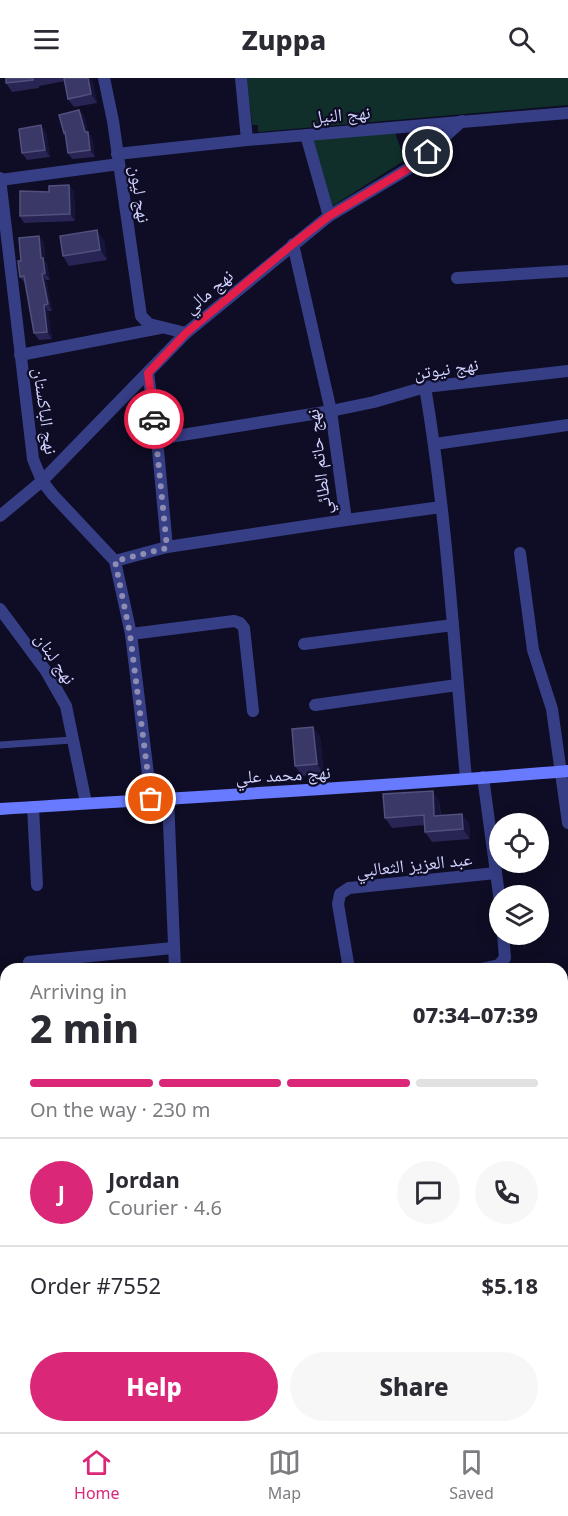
<!DOCTYPE html>
<html lang="en">
<head>
<meta charset="utf-8">
<style>
  :root { --surface:#fff; --page:#f7f7f7; --text:#2b2b33; --muted:#7c7c81; --line:#e1e1e2; --accent:#db2777 }
  body { margin:0; font-family:"Noto Sans","Noto Naskh Arabic",sans-serif; background:var(--page); color:var(--text); height:100vh; display:flex; flex-direction:column; font-size:22px; white-space:nowrap }
  * { box-sizing:border-box; margin:0 }
  p { font-size:20px; color:var(--muted) }
  .icon { flex:none; width:33px; height:33px; fill:none; stroke:currentColor; stroke-width:2; stroke-linecap:round; stroke-linejoin:round }
  .map { position:relative; flex:1; overflow:hidden }
  .side { position:absolute; left:0px; top:885px; width:568px; height:470px; display:flex; flex-direction:column; background:var(--surface); border-radius:18px 18px 0 0; box-shadow:0 3px 15px #0003 }
  .side>* { flex:none }
  .tools { position:absolute; left:489px; top:735px; display:grid; gap:12px }
  .tools a { display:grid; place-items:center; width:60px; height:60px; border-radius:50%; background:var(--surface); box-shadow:0 3px 15px #0003; font-size:30px }
  .pin { position:absolute; display:grid; place-items:center; width:51px; height:51px; color:#fff; margin:-26px; border:3px solid #fff; border-radius:50%; box-shadow:0 2px 6px #0007 }
  .courier { position:absolute; display:grid; place-items:center; width:60px; height:60px; margin:-30px; border:4px solid #e11d48; border-radius:50%; background:#fff; color:#222; box-shadow:0 2px 8px #0007 }
  .summary em { font-style:normal; font-weight:800 }
  .summary div { display:flex; flex-direction:column-reverse }
  .summary { display:flex; align-items:center; justify-content:space-between; height:102px; padding:0 30px }
  h1 { font-size:39px; font-weight:800; line-height:45px }
  .bar { display:grid; grid-template-columns:repeat(4,1fr); gap:9px 6px; align-content:center; height:72px; padding:0 30px }
  .bar i { height:8px; border-radius:4px; background:var(--line) }
  .bar .active { background:var(--accent) }
  .bar p { grid-column:span 4 }
  .line { display:flex; align-items:center; gap:15px; padding:0 30px; border-top:2px solid var(--line) }
  .line div { flex:1 }
  .round { display:grid; place-items:center; flex:none; width:63px; height:63px; border-radius:32px; background:var(--page) }
  .button { display:flex; gap:12px; margin-top:auto; padding:12px 30px }
  .button a { flex:1; height:69px; border-radius:36px; background:var(--accent); color:#fff; font-size:24px; font-weight:800; line-height:69px; text-align:center }
  .button a+a { background:var(--page); color:var(--text) }
  header { display:flex; justify-content:space-between; align-items:center; height:78px; padding:0 30px; background:var(--surface); font-size:27px; font-weight:800 }
  .dock { display:flex; justify-content:space-around; align-items:center; height:84px; border-top:2px solid var(--line); background:var(--surface); font-size:16px; color:var(--muted) }
  .dock a { display:grid; justify-items:center; gap:3px }
  .dock .active { color:var(--accent) }
  .map>svg:first-child { display:block }
</style>
</head>
<body>
<header><svg class="icon" aria-label="menu" viewBox="0 0 24 24"><path d="M4 6h16M4 12h16M4 18h16"/></svg>Zuppa<svg class="icon" aria-label="search" viewBox="0 0 24 24"><circle cx="10" cy="10" r="6"/><path d="M15 15l6 6"/></svg></header>
<div class="map">
<svg width="568" height="1354" viewBox="0 0 568 1354">
  <rect width="100%" height="100%" fill="#0e0d25"/>
  <g fill="#102f2a">
    <polygon points="247,0 568,0 568,27 258,54 258,47 252,47"/>
    <polygon points="395,55 405,82 331,129 312,62"/>
    <polygon points="345,1348 346,1354 274,1354 321,1349"/>
  </g>
  <g fill="none" stroke-linecap="round" stroke-linejoin="round">
    <polyline stroke="#363e86" stroke-width="7" points="0,667 72,662"/>
    <g stroke="#363e86" stroke-width="12">
      <polyline points="104,0 113,43 141,238 149,246 186,255"/>
      <polyline points="241,0 247,62"/>
      <polyline points="306,57 329,138"/>
      <polyline points="117,76 247,62 568,35"/>
      <polyline points="0,100 33,381 42,403 53,417 115,483 131,556 151,721"/>
      <polyline points="0,102 119,86"/>
      <polyline points="457,200 568,193"/>
      <polyline points="20,277 160,250"/>
      <polyline points="148,295 157,361 167,469"/>
      <path d="M425,309C447,438 454,570 466,701"/>
      <polyline points="157,361 331,333 374,324 425,309 568,293"/>
      <polyline points="435,366 568,347"/>
      <polyline points="0,438 42,403 186,255 329,138 411,89 462,43"/>
      <polyline points="346,442 441,429"/>
      <polyline points="520,475 533,572 552,631 568,745"/>
      <polyline points="115,483 167,469 346,442 331,333 293,166"/>
      <polyline points="0,531 46,593 66,628 86,725"/>
      <polyline points="131,556 234,543 240,545 244,550 253,633"/>
      <polyline points="304,566 453,547"/>
      <polyline points="315,627 457,607"/>
      <polyline points="483,699 500,824"/>
      <polyline points="168,720 175,891"/>
      <polyline points="33,729 37,807"/>
      <polyline points="30,891 29,884 173,870"/>
      <polyline points="349,891 338,826 340,816 349,810 496,795"/>
      <polyline points="481,891 499,887 505,880 503,856"/>
      <polyline points="562,1042 568,1041"/>
      <polyline points="6,1110 4,1142 6,1160"/>
      <polyline points="562,1134 568,1134"/>
      <polyline points="562,1226 568,1225"/>
      <polyline points="0,1246 6,1245"/>
      <polyline points="562,1324 568,1323"/>
      <polyline points="17,1348 17,1354"/>
      <polyline points="233,1348 233,1354"/>
      <polyline points="356,1348 356,1354"/>
      <polyline points="456,1348 457,1354"/>
      <polyline points="535,1348 536,1354"/>
      <polyline points="123,1354 196,1348"/>
    </g>
    <path stroke="#687aff" stroke-width="12" d="M0,731C189,719 379,709 568,693"/>
  </g>
  <g fill="#282554">
    <polygon points="6,0 89,0 93,5 97,25 74,29 68,21 65,3 39,8 39,10 12,14 6,5"/>
    <polygon points="79,32 84,38 88,54 92,60 95,79 72,81 68,75 66,57 64,55"/>
    <polygon points="46,54 50,79 27,82 22,75"/>
    <polygon points="69,107 74,114 75,143 24,145 20,138 49,114"/>
    <polygon points="39,158 44,165 45,183 47,186 50,202 46,202 52,233 48,233 52,261 39,262 34,255 25,205 20,199"/>
    <polygon points="104,162 107,182 69,188 63,178"/>
    <polygon points="313,649 320,659 324,696 302,698 295,688"/>
    <polygon points="439,723 441,737 469,745 470,761 432,764 425,754 425,747 392,750 385,740"/>
  </g>
  <g fill="#161439">
    <polygon points="88,0 89,0 93,5 97,25 91,16"/>
    <polygon points="79,32 84,38 88,54 92,60 95,79 90,72"/>
    <polygon points="41,47 46,54 50,79 45,72"/>
    <polygon points="69,107 74,114 75,143 70,136"/>
    <polygon points="97,152 104,162 107,182 100,172"/>
    <polygon points="39,158 44,165 45,183 47,186 50,202 45,195 41,180"/>
    <polygon points="42,196 46,202 52,233 48,226"/>
    <polygon points="44,227 48,233 52,261 47,254"/>
    <polygon points="313,649 320,659 324,696 317,686"/>
    <polygon points="433,713 439,723 441,747 434,738"/>
    <polygon points="462,736 469,745 470,761 463,751"/>
  </g>
  <g fill="#3a3866" stroke="#52507e" stroke-width="1.5">
    <polygon points="6,0 33,0 33,2 6,5"/>
    <polygon points="64,0 88,0 91,16 68,21"/>
    <polygon points="79,32 85,54 88,54 90,72 68,75 65,54 64,55 59,37"/>
    <polygon points="41,47 45,72 22,75 19,51"/>
    <polygon points="69,107 70,136 20,138 20,113 49,114 49,108"/>
    <polygon points="97,152 100,172 63,178 60,158"/>
    <polygon points="39,158 41,180 43,180 45,195 42,196 48,226 44,227 47,254 34,255 24,198 20,199 18,183 21,183 19,160"/>
    <polygon points="313,649 317,686 295,688 292,651"/>
    <polygon points="433,713 434,738 462,736 463,751 425,754 424,737 385,740 383,716"/>
    <polygon points="235,1348 250,1349 250,1354 235,1354"/>
  </g>
  <g fill="none" stroke-linecap="round" stroke-linejoin="round">
    <polyline stroke="#8d8db3" stroke-width="6" stroke-dasharray="0 10.8" points="151,721 130,556 115,483 167,470 154,341"/>
    <polyline stroke="#e11d48" stroke-width="8" points="154,341 148,295 186,255 293,166 329,138 411,89 428,74"/>
  </g>
  <g text-anchor="middle" dominant-baseline="central" stroke-width="4.5" stroke-linejoin="round" paint-order="stroke">
    <g font-size="18" fill="#d1d2ff" stroke="#0e0d25">
      <text transform="translate(341 36) rotate(-5)">نهج النيل</text>
      <text transform="translate(141 116) rotate(82)">نهج ليون</text>
      <text transform="translate(208 213) rotate(-40)">نهج مالي</text>
      <text transform="translate(446 290) rotate(-8)">نهج نيوتن</text>
      <text transform="translate(46 333) rotate(82)">نهج الباكستان</text>
      <text transform="translate(318 384) rotate(-97)">نهج حاتم الطائي</text>
      <text transform="translate(56 580) rotate(56)">نهج لبنان</text>
      <text transform="translate(283 696) rotate(-3)">نهج محمد علي</text>
      <text transform="translate(414 786) rotate(-6)">عبد العزيز الثعالبي</text>
    </g>
  </g>
</svg>
<div class="tools">
<a><svg class="icon" aria-label="locate" viewBox="0 0 24 24"><circle cx="12" cy="12" r="6"/><path d="M12 2v4M12 18v4M2 12h4M18 12h4"/></svg></a>
<a><svg class="icon" aria-label="layers" viewBox="0 0 24 24"><path d="M12 4l9 5-9 5-9-5zM3 14l9 5 9-5"/></svg></a>
</div>
<div class="pin" style="left:151px;top:721px;background:#ea580c"><svg class="icon" aria-label="bag" viewBox="0 0 24 24"><path d="M5 8h14l-1 12H6zM9 8a3 3 0 0 1 6 0"/></svg></div>
<div class="pin" style="left:428px;top:74px;background:#1f2937"><svg class="icon" aria-label="home" viewBox="0 0 24 24"><path d="M3 11l9-7 9 7M6 9v11h12V9"/></svg></div>
<div class="courier" style="left:154px;top:341px"><svg class="icon" aria-label="car" viewBox="0 0 24 24"><path d="M5 17H2v-5l4-1 3-4h7l3 4 3 1v5h-3M9 17h6M6 11h13"/><circle cx="7" cy="17" r="2"/><circle cx="17" cy="17" r="2"/></svg></div>
<section class="side">
<div class="summary"><div><h1>2 min</h1><p>Arriving in</p></div><em>07:34–07:39</em></div>
<div class="bar"><i class="active"></i><i class="active"></i><i class="active"></i><i></i><p>On the way · 230 m</p></div>
<div class="line" style="height:108px"><b class="round" style="background:var(--accent);color:#fff">J</b><div><b>Jordan</b><p>Courier · 4.6</p></div><a class="round"><svg class="icon" aria-label="chat" viewBox="0 0 24 24"><path d="M4 5h16v11H9l-5 4z"/></svg></a><a class="round"><svg class="icon" aria-label="phone" viewBox="0 0 24 24"><path d="M5 4h4l2 5-3 2q2 4 5 5l2-3 5 2v4C11 20 4 13 5 4z"/></svg></a></div>
<div class="line" style="height:78px"><div>Order #7552</div><b>$5.18</b></div>
<div class="button"><a>Help</a><a>Share</a></div>
</section>
</div>
<nav class="dock">
<a class="active"><svg class="icon" aria-label="home" viewBox="0 0 24 24"><path d="M3 11l9-7 9 7M6 9v11h12V9"/></svg>Home</a>
<a><svg class="icon" aria-label="map" viewBox="0 0 24 24"><path d="M3 6l6-2 6 2 6-2v14l-6 2-6-2-6 2zM9 4v14M15 6v14"/></svg>Map</a>
<a><svg class="icon" aria-label="saved" viewBox="0 0 24 24"><path d="M7 4h10v16l-5-4-5 4z"/></svg>Saved</a>
</nav>
</body>
</html>
